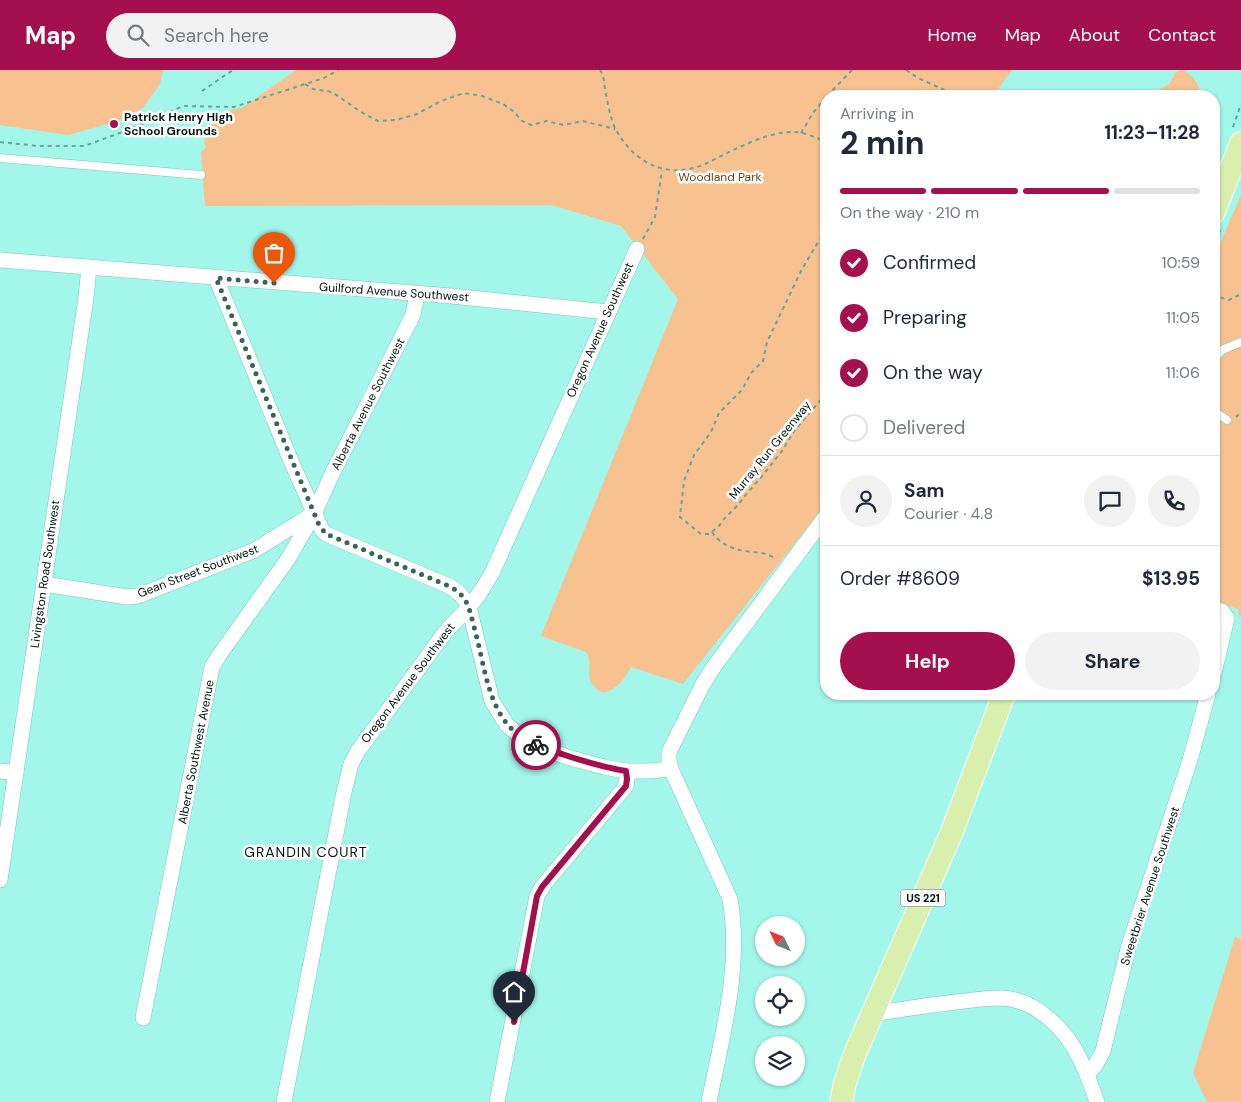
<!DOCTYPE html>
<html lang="en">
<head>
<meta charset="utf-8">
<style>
  :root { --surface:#fff; --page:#f2f2f3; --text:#1f2937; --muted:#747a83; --line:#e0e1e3; --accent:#a4104d }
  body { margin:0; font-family:"DM Sans",sans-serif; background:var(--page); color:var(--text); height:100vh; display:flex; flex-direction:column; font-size:19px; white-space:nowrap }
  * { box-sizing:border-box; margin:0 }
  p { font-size:16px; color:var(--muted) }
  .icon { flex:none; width:28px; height:28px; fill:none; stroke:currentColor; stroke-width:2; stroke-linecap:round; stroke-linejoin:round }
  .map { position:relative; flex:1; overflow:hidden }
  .side { position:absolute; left:820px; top:20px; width:400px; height:610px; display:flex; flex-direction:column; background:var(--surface); border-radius:20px; box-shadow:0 1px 4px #0004 }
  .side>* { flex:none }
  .needle { width:32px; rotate:313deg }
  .buttons { position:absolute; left:755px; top:846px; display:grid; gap:10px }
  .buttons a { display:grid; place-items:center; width:50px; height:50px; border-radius:50%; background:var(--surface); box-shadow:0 1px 4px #0004; font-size:25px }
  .pin { position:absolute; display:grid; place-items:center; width:42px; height:42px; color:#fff; margin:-51px -21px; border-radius:50% 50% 50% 0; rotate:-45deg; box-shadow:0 0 5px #0007 }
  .pin .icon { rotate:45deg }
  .courier { position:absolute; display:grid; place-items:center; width:50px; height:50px; margin:-25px; border:4px solid #a4104d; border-radius:50%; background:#fff; color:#222; box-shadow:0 1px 6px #0007 }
  .headline em { font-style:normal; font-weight:700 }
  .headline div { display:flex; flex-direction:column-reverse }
  .headline { display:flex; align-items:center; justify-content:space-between; height:85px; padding:0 20px }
  h1 { font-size:32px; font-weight:700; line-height:38px }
  .bar { display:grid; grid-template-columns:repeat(4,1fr); gap:8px 5px; align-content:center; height:60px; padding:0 20px }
  .bar i { height:6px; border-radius:4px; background:var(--line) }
  .bar .on { background:var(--accent) }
  .bar p { grid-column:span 4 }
  .line { display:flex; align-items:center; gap:12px; padding:0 20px; border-top:1px solid var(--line) }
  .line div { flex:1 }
  .round { display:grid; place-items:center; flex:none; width:52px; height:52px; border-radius:26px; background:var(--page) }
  ol { padding:0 20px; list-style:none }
  li { display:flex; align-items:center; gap:15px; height:55px }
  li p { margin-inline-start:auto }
  li .icon { padding:5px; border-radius:50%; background:var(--accent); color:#fff; stroke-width:4 }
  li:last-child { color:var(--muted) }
  li i { width:28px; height:28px; border:2px solid var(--line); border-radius:50% }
  .button { display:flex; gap:10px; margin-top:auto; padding:10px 20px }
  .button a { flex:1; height:58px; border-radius:30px; background:var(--accent); color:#fff; font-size:20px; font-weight:700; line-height:58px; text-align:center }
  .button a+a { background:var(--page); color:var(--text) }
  header { display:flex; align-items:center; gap:30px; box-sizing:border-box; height:70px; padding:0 25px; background:var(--accent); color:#fff }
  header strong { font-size:24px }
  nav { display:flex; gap:28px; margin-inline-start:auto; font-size:18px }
  .search { width:350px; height:45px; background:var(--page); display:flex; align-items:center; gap:12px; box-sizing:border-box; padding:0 18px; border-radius:28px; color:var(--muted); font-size:19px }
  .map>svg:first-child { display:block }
</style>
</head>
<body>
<header>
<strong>Map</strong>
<div class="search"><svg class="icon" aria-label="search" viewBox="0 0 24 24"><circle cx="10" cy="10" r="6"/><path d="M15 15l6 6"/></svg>Search here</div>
<nav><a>Home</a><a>Map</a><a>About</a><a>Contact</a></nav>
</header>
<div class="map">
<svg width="1241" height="1032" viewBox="0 0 1241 1032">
  <rect width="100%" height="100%" fill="#a2f6ea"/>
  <g fill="#f8c290">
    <polygon points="0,0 163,0 160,14 143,38 125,49 68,65 0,55"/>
    <path d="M296,0H1012L993,26H826V434L683,614L631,597C624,610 617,619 603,623C579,609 596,599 586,582L541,566L678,229L621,156L551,135L205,136L201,82L206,78L204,71L214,49L230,40L242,38Z"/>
    <path d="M1182,0C1192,4 1200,15 1201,26H1139C1155,20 1169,21 1175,3Z"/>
    <polygon points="1241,125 1241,546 1239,545 1238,539 1214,531 1214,197 1222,169"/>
    <polygon points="1235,867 1241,869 1241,1032 1207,1032 1193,1003"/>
  </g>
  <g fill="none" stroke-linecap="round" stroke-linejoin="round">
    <defs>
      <g id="lane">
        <polyline points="0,88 201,105"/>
        <polyline points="1214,289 1222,280 1241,272"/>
        <polyline points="1214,341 1227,350"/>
      </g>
      <g id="street">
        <polyline points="0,190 451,226 608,242"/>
        <path d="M216,208L291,391L322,460L326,464L449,516C459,522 464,527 469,537L492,631L507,655L519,665L532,673L567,687L604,697L626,701H649L671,699"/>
        <polyline points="44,514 127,527 138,526 255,480 313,444"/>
        <polyline points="1214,539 1222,541 1227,548 1214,603"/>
        <polyline points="0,701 16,703"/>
        <polyline points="0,810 86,228 89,197"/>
        <path d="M872,944C897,940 923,936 948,933C966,931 984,928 1002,928C1037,930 1066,960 1080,989C1087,1003 1092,1018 1097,1032"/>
        <polyline points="143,948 212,597 220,584 288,489 314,444 332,404 413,245 417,224"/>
        <polyline points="1087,1004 1095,996 1103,981 1129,875 1190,690 1208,624"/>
        <polyline points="284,1032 344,722 351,694 358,681 446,561 469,537 480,523 493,501 637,179"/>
        <polyline points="497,1032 537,826 542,817 626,716 627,709 626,701"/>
        <path d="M709,1032C722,966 742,897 730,829L671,699L669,691V682L703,614L715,595L826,446"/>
      </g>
      <g id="primary">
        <polyline points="1214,142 1241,73"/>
        <polyline points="841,1032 845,1013 854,986 951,764 1004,624"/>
      </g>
    </defs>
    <use href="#lane" stroke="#74c8bc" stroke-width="9"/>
    <use href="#street" stroke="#74c8bc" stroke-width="16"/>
    <use href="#primary" stroke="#fff" stroke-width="24"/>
    <g stroke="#67a49b" stroke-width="2" stroke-dasharray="4 4" stroke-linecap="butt">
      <path d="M600,0L603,5C605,19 609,47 616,60C635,94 668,110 705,94C730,82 766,61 794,62C804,62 817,68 826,72"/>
      <polyline points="906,0 918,8 949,22 953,26"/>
      <polyline points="305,14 313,19 332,22 361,42 378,51 396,50 417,44 441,31 464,23 482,26 503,34 513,41 522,51 531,55 547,51 563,55 583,51 615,59"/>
      <polyline points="202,21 233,0"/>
      <polyline points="827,26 852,0"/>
      <polyline points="1233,57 1241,34"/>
      <polyline points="801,63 813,43 826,27"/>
      <polyline points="0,72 39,76 84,76 128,60 183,36 234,37 324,8 338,0"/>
      <polyline points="826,159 802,199 767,272 763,291 751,303 742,320 719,343 711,362 694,385 684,411 680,447 701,464 709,464 719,456 724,449 739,434 743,428 763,405 782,381 794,361 826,324"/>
      <polyline points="643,169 655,147 662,100"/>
      <polyline points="1214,179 1221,157"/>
      <polyline points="1214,223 1219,227 1229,230 1241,224"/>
      <polyline points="1236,347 1241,342"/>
      <path d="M712,462C724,480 743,481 762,483C767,484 772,487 777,488"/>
    </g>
    <use href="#lane" stroke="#fff" stroke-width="8"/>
    <use href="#street" stroke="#fff" stroke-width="15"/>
    <use href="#primary" stroke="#d9efad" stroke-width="22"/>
  </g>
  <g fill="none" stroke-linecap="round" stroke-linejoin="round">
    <path stroke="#39635d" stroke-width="5" stroke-dasharray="0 9" d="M274,213L216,208L319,455L326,464L449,516C468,526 469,538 474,557C487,601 487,655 536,675"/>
    <path stroke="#a4104d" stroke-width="6" d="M514,952L537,826L542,817L626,716L627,709L626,701C595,696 566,686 536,675"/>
  </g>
  <circle fill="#a4104d" stroke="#fff" stroke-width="2" cx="114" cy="54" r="5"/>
  <g text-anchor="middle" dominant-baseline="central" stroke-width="5" stroke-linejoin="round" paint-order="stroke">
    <rect fill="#fff" stroke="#4c5a58" stroke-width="1" x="900.5" y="819.5" width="45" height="17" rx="4"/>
    <g font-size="11" font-weight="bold" fill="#001411">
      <text x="923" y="828">US 221</text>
    </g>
    <g font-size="12" font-weight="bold" fill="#001411" stroke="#fff" text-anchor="start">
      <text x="124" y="47">Patrick Henry High<tspan x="124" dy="14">School Grounds</tspan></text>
    </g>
    <g font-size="12" fill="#714410" stroke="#fff">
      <text x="720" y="107">Woodland Park</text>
    </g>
    <g font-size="12" fill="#001411" stroke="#fff">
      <text transform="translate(394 222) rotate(4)">Guilford Avenue Southwest</text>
      <text transform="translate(600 260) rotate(-66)">Oregon Avenue Southwest</text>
      <text transform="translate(368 334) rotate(-63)">Alberta Avenue Southwest</text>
      <text transform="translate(770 380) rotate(-51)">Murray Run Greenway</text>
      <text transform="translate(198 501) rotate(-21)">Gean Street Southwest</text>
      <text transform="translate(45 504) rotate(-82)">Livingston Road Southwest</text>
      <text transform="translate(408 613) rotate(-53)">Oregon Avenue Southwest</text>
      <text transform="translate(196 682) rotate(-79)">Alberta Southwest Avenue</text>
      <text transform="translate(1150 816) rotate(-72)">Sweetbrier Avenue Southwest</text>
    </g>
    <g font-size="14" letter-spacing="1" fill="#001411" stroke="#fff">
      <text x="306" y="782">GRANDIN COURT</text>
    </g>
  </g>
</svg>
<div class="buttons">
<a><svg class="needle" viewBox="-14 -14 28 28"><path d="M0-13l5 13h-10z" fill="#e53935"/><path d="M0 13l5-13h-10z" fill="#747a83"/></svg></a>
<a><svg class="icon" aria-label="locate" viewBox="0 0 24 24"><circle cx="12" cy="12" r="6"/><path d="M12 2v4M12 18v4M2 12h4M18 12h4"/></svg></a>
<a><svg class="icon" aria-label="layers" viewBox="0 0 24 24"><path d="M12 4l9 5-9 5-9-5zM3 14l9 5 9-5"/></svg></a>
</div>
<div class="pin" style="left:274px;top:213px;background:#ea580c"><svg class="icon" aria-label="bag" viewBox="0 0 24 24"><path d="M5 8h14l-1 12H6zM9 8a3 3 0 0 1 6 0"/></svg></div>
<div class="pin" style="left:514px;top:952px;background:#1f2937"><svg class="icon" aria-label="home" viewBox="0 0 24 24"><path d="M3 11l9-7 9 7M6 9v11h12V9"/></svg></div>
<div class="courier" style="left:536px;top:675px"><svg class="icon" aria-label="bike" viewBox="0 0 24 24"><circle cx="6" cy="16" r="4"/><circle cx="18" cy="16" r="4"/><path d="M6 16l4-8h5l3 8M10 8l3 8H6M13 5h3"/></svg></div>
<section class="side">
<div class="headline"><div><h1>2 min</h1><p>Arriving in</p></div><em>11:23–11:28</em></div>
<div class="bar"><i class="on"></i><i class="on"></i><i class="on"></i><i></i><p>On the way · 210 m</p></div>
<ol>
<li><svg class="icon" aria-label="check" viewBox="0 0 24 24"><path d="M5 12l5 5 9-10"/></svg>Confirmed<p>10:59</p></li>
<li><svg class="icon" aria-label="check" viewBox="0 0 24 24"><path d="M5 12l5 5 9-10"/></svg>Preparing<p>11:05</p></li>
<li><svg class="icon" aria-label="check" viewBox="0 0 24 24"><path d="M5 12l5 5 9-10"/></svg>On the way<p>11:06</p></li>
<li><i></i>Delivered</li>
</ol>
<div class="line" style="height:90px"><a class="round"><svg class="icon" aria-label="person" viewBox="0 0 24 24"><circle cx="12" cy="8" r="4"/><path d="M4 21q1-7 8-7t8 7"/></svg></a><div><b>Sam</b><p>Courier · 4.8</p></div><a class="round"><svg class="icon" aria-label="chat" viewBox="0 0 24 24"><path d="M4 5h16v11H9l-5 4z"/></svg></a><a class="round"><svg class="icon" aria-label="phone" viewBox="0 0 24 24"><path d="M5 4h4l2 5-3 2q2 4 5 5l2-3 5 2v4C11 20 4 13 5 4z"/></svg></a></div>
<div class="line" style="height:65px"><div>Order #8609</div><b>$13.95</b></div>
<div class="button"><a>Help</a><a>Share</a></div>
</section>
</div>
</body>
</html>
